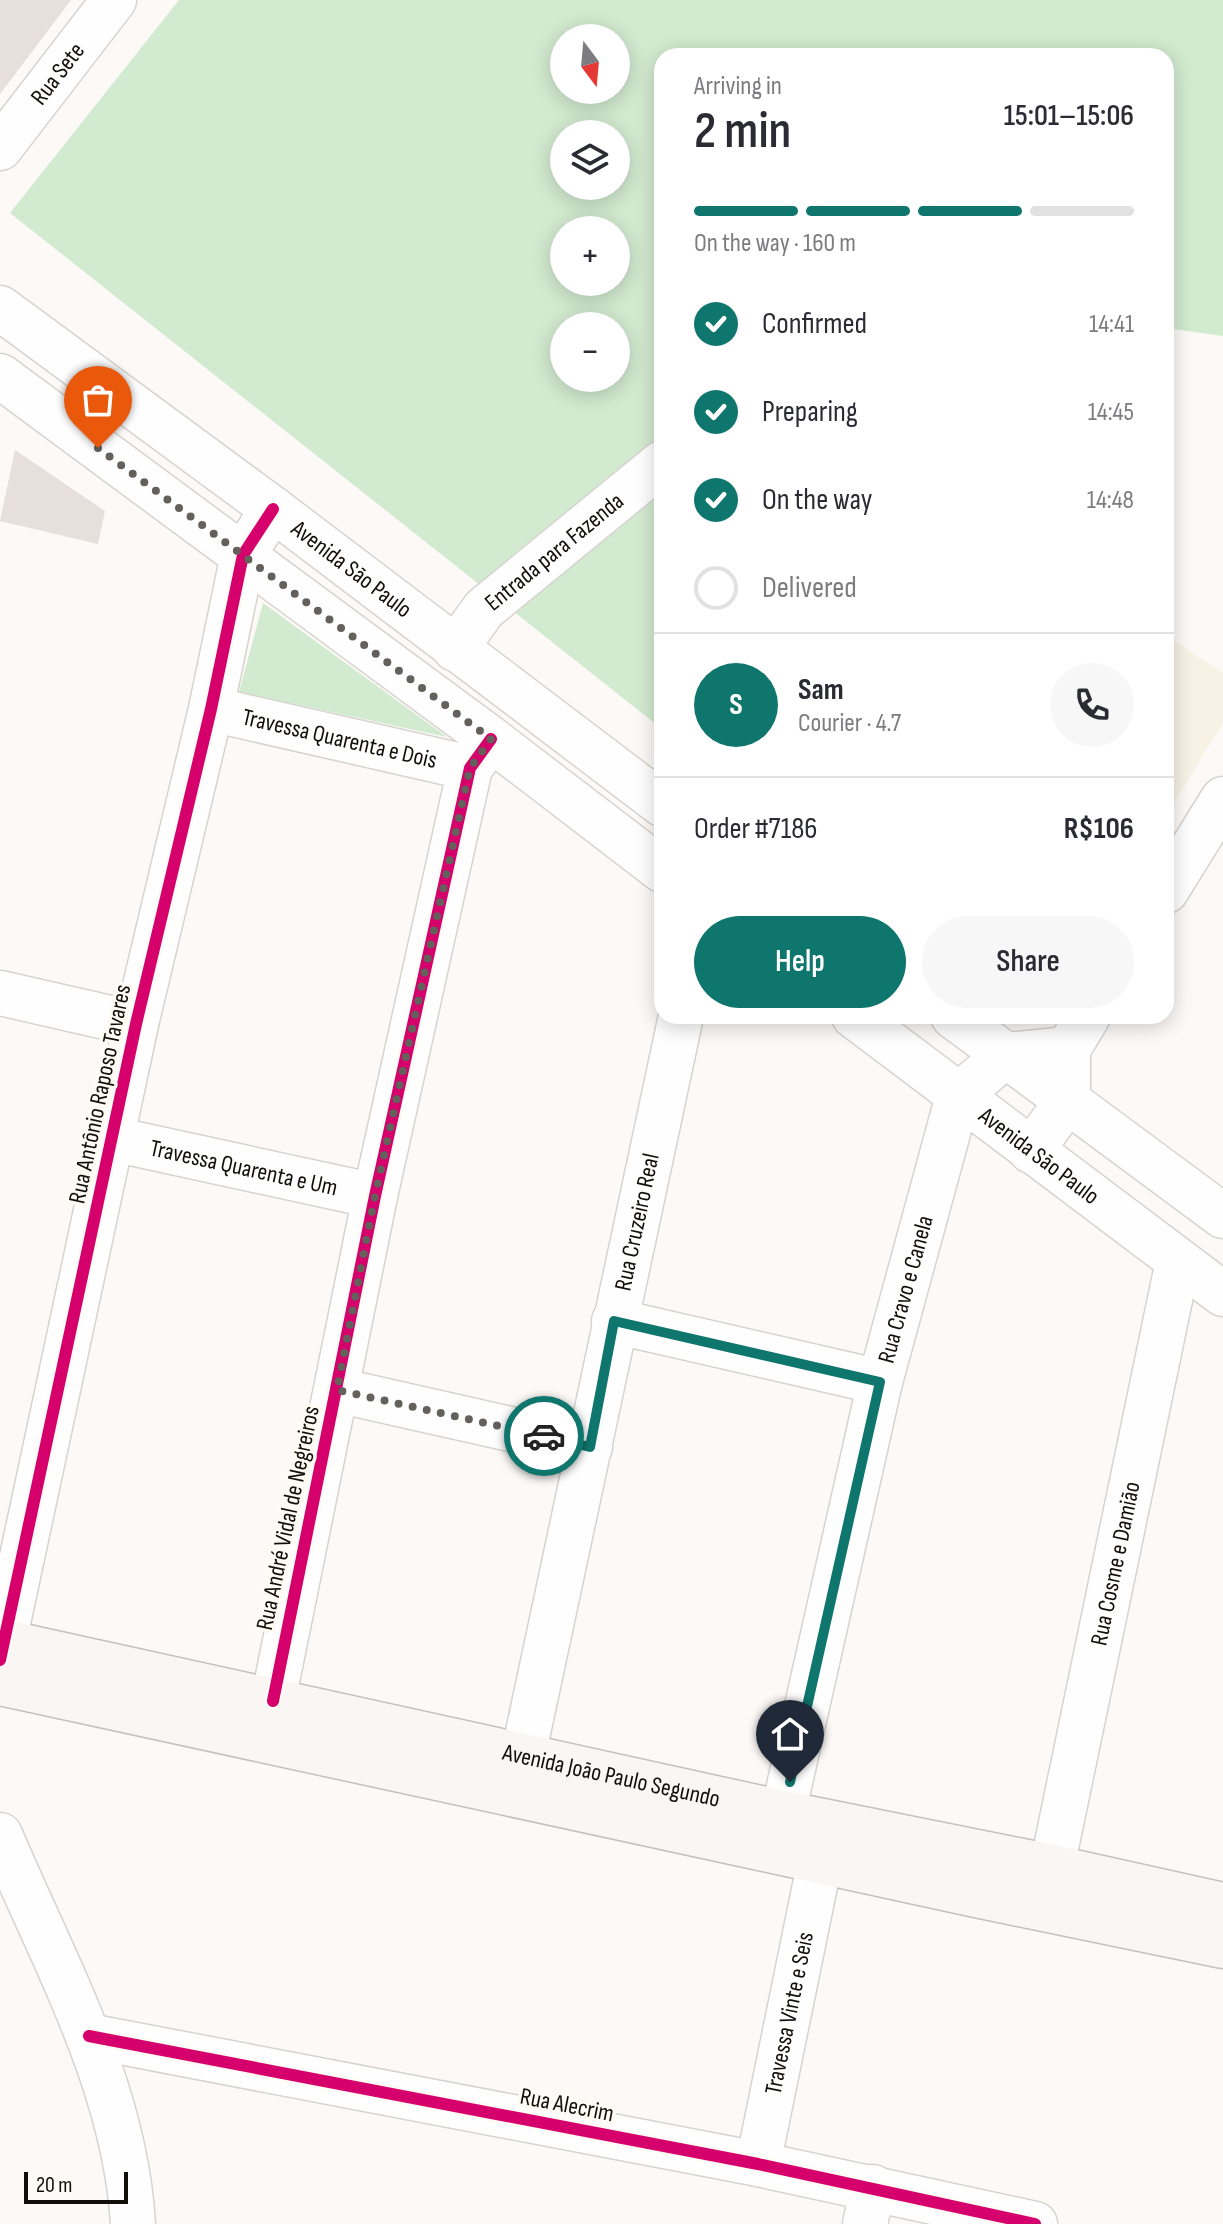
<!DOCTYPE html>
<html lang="en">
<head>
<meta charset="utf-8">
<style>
  :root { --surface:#fff; --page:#f7f7f7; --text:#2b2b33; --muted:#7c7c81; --line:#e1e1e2; --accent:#0f766e }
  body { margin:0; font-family:"Sofia Sans Condensed",sans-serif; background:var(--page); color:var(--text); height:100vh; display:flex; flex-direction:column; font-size:30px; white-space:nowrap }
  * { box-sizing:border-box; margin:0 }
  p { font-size:26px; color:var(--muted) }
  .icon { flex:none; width:44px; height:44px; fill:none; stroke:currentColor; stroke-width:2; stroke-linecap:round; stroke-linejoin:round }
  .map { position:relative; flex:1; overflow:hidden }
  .details { position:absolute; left:654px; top:48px; width:520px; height:976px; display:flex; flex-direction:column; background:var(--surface); border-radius:24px; box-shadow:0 4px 20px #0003 }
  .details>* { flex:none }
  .needle { width:52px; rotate:164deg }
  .tools { position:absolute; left:550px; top:24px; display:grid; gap:16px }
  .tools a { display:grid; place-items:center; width:80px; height:80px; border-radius:50%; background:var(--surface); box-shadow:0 4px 20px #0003; font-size:40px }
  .scale { position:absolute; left:24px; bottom:20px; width:104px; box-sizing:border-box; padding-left:8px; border:4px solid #120e09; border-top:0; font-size:22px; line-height:28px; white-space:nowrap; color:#120e09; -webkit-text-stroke:6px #fefaf4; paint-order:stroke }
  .pin { position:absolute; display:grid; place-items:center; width:68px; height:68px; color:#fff; margin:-82px -34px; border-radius:50% 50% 50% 0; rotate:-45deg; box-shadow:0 0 8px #0007 }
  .pin .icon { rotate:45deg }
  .courier { position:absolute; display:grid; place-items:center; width:80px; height:80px; margin:-40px; border:6px solid #0f766e; border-radius:50%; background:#fff; color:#222; box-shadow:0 2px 10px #0007 }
  .overview em { font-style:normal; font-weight:600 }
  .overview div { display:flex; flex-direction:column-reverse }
  .overview { display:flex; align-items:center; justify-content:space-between; height:136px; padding:0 40px }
  h1 { font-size:52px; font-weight:600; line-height:60px }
  .bar { display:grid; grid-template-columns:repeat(4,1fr); gap:12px 8px; align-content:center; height:96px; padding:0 40px }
  .bar i { height:10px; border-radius:6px; background:var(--line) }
  .bar .current { background:var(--accent) }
  .bar p { grid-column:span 4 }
  .line { display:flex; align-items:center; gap:20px; padding:0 40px; border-top:2px solid var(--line) }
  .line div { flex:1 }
  .round { display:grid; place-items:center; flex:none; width:84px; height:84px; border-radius:42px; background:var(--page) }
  ol { padding:0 40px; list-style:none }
  li { display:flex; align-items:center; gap:24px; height:88px }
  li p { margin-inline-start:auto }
  li .icon { padding:8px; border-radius:50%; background:var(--accent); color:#fff; stroke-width:4 }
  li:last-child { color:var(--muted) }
  li i { width:44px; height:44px; border:4px solid var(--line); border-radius:50% }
  .action { display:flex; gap:16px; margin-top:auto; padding:16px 40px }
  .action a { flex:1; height:92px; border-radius:48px; background:var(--accent); color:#fff; font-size:32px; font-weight:600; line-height:92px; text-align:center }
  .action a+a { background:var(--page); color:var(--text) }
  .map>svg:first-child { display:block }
</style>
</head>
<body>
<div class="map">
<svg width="1223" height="2224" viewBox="0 0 1223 2224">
  <rect width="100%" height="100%" fill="#fcf9f6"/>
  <polygon fill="#f8f1e6" points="1166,635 1223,673 1223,723 1166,816"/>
  <g fill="#d2ead0" fill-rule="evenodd">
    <path d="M179,0H1223V336L1166,328V56H662V729L10,213ZM564,38H616V90H564ZM564,134H616V186H564ZM564,230H616V282H564ZM564,326H616V378H564Z"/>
    <polygon points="263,603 447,737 239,692"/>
  </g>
  <g fill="#e6dfdc">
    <polygon points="0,0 71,0 0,94"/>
    <polygon points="15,450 105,511 98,544 0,521"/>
  </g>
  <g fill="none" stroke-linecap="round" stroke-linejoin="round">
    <defs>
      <g id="minor">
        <path id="s1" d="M0,148L114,0"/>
        <path id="s2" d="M0,308L273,509L662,804"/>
        <polyline points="0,376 491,739 662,870"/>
        <path id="s3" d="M455,649L484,609L662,463"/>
        <path id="s4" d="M211,709L470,768"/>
        <polyline points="1166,891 1223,799"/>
        <polyline points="0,993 136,1024"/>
        <path id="s5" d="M854,1016L1223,1294"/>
        <polyline points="953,1016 1223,1216"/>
        <path id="s6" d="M113,1139L375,1196"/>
        <polyline points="1031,1151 1068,1100 1068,1049 1088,1016"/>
        <polyline points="614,1321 880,1382"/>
        <polyline points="337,1390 590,1447"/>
        <polyline points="0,1660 136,1024 211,709 243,555 273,509"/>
        <polyline points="273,1701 375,1196 470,768 491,739"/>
        <path id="s7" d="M523,1756C577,1509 627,1262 681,1016"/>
        <path id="s8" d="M783,1813L880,1382L958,1096L1006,1055L1068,1049"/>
        <path d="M0,1835C53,1960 125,2086 133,2224"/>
        <path id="s9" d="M1052,1867L1178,1261"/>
        <polyline points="89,2036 758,2164 1035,2224"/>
        <path id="s10" d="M758,2164L820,1861"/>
        <polyline points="865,2224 873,2187"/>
      </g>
      <g id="major">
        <path id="s11" d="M0,1641L783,1813L1052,1867L1223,1905"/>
        <polyline points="0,1683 976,1895 1223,1946"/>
      </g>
    </defs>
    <use href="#minor" stroke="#d7d4d0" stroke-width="47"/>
    <use href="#major" stroke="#c7bfbd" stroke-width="47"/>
    <use href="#minor" stroke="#fffefe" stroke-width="44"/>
    <use href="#major" stroke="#f9f6f4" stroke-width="44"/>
    <defs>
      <g id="cycleway">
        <polyline points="0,1660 136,1024 211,709 243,555 273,509"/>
        <polyline points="273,1701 375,1196 470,768 491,739"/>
        <polyline points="89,2036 758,2164 1035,2224"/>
      </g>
    </defs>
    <use href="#cycleway" stroke="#fefaf4" stroke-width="17"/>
    <use href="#cycleway" stroke="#d6006c" stroke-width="12"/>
  </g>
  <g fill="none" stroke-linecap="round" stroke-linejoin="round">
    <polyline stroke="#64605c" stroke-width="8" stroke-dasharray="0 14.4" points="98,448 491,739 470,768 375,1196 337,1390 544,1436"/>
    <polyline stroke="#0f766e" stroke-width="10" points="544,1436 590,1447 614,1321 880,1382 790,1782"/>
  </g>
  <g text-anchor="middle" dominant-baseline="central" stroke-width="7" stroke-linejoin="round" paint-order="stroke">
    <g font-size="24" fill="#120e09" stroke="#fefaf4">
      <text stroke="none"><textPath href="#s1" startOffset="94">Rua Sete</textPath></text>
      <text stroke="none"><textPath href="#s3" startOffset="140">Entrada para Fazenda</textPath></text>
      <text stroke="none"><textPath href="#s2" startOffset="438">Avenida São Paulo</textPath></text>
      <text stroke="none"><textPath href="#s4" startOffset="132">Travessa Quarenta e Dois</textPath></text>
      <text transform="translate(100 1094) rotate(-78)">Rua Antônio Raposo Tavares</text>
      <text stroke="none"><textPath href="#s5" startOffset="232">Avenida São Paulo</textPath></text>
      <text stroke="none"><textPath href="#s6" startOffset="134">Travessa Quarenta e Um</textPath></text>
      <text stroke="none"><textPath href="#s7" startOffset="546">Rua Cruzeiro Real</textPath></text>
      <text stroke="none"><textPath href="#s8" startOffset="538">Rua Cravo e Canela</textPath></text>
      <text transform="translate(288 1518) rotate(-78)">Rua André Vidal de Negreiros</text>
      <text stroke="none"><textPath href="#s9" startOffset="310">Rua Cosme e Damião</textPath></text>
      <text stroke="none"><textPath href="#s11" startOffset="626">Avenida João Paulo Segundo</textPath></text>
      <text stroke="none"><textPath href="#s10" startOffset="154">Travessa Vinte e Seis</textPath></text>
      <text transform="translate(567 2105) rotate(11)">Rua Alecrim</text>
    </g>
  </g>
</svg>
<div class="tools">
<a><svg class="needle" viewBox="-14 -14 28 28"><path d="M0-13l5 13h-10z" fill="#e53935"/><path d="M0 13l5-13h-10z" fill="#7c7c81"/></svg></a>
<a><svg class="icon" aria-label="layers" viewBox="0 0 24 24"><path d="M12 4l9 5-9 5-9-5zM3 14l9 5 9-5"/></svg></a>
<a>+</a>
<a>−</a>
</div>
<div class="scale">20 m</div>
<div class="pin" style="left:98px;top:448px;background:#ea580c"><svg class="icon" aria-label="bag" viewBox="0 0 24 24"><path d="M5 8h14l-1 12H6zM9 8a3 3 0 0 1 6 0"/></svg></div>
<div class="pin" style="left:790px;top:1782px;background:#1f2937"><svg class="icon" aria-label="home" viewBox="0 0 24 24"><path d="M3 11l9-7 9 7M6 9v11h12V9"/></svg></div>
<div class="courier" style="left:544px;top:1436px"><svg class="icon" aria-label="car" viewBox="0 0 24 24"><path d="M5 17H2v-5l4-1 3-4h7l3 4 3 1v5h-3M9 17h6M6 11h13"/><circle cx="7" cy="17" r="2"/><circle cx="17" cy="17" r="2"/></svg></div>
<section class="details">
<div class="overview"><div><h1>2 min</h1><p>Arriving in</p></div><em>15:01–15:06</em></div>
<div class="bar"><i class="current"></i><i class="current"></i><i class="current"></i><i></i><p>On the way · 160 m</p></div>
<ol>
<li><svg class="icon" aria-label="check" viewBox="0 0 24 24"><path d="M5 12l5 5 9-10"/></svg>Confirmed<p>14:41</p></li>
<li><svg class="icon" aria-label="check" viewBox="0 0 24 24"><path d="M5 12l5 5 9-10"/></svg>Preparing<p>14:45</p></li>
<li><svg class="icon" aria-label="check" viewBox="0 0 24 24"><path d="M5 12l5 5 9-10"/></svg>On the way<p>14:48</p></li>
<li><i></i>Delivered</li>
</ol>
<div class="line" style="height:144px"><b class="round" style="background:var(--accent);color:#fff">S</b><div><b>Sam</b><p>Courier · 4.7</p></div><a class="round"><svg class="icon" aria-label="phone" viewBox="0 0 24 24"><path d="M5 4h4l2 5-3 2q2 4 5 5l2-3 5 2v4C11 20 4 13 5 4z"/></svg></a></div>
<div class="line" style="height:104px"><div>Order #7186</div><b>R$106</b></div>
<div class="action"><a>Help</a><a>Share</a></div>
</section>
</div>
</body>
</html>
